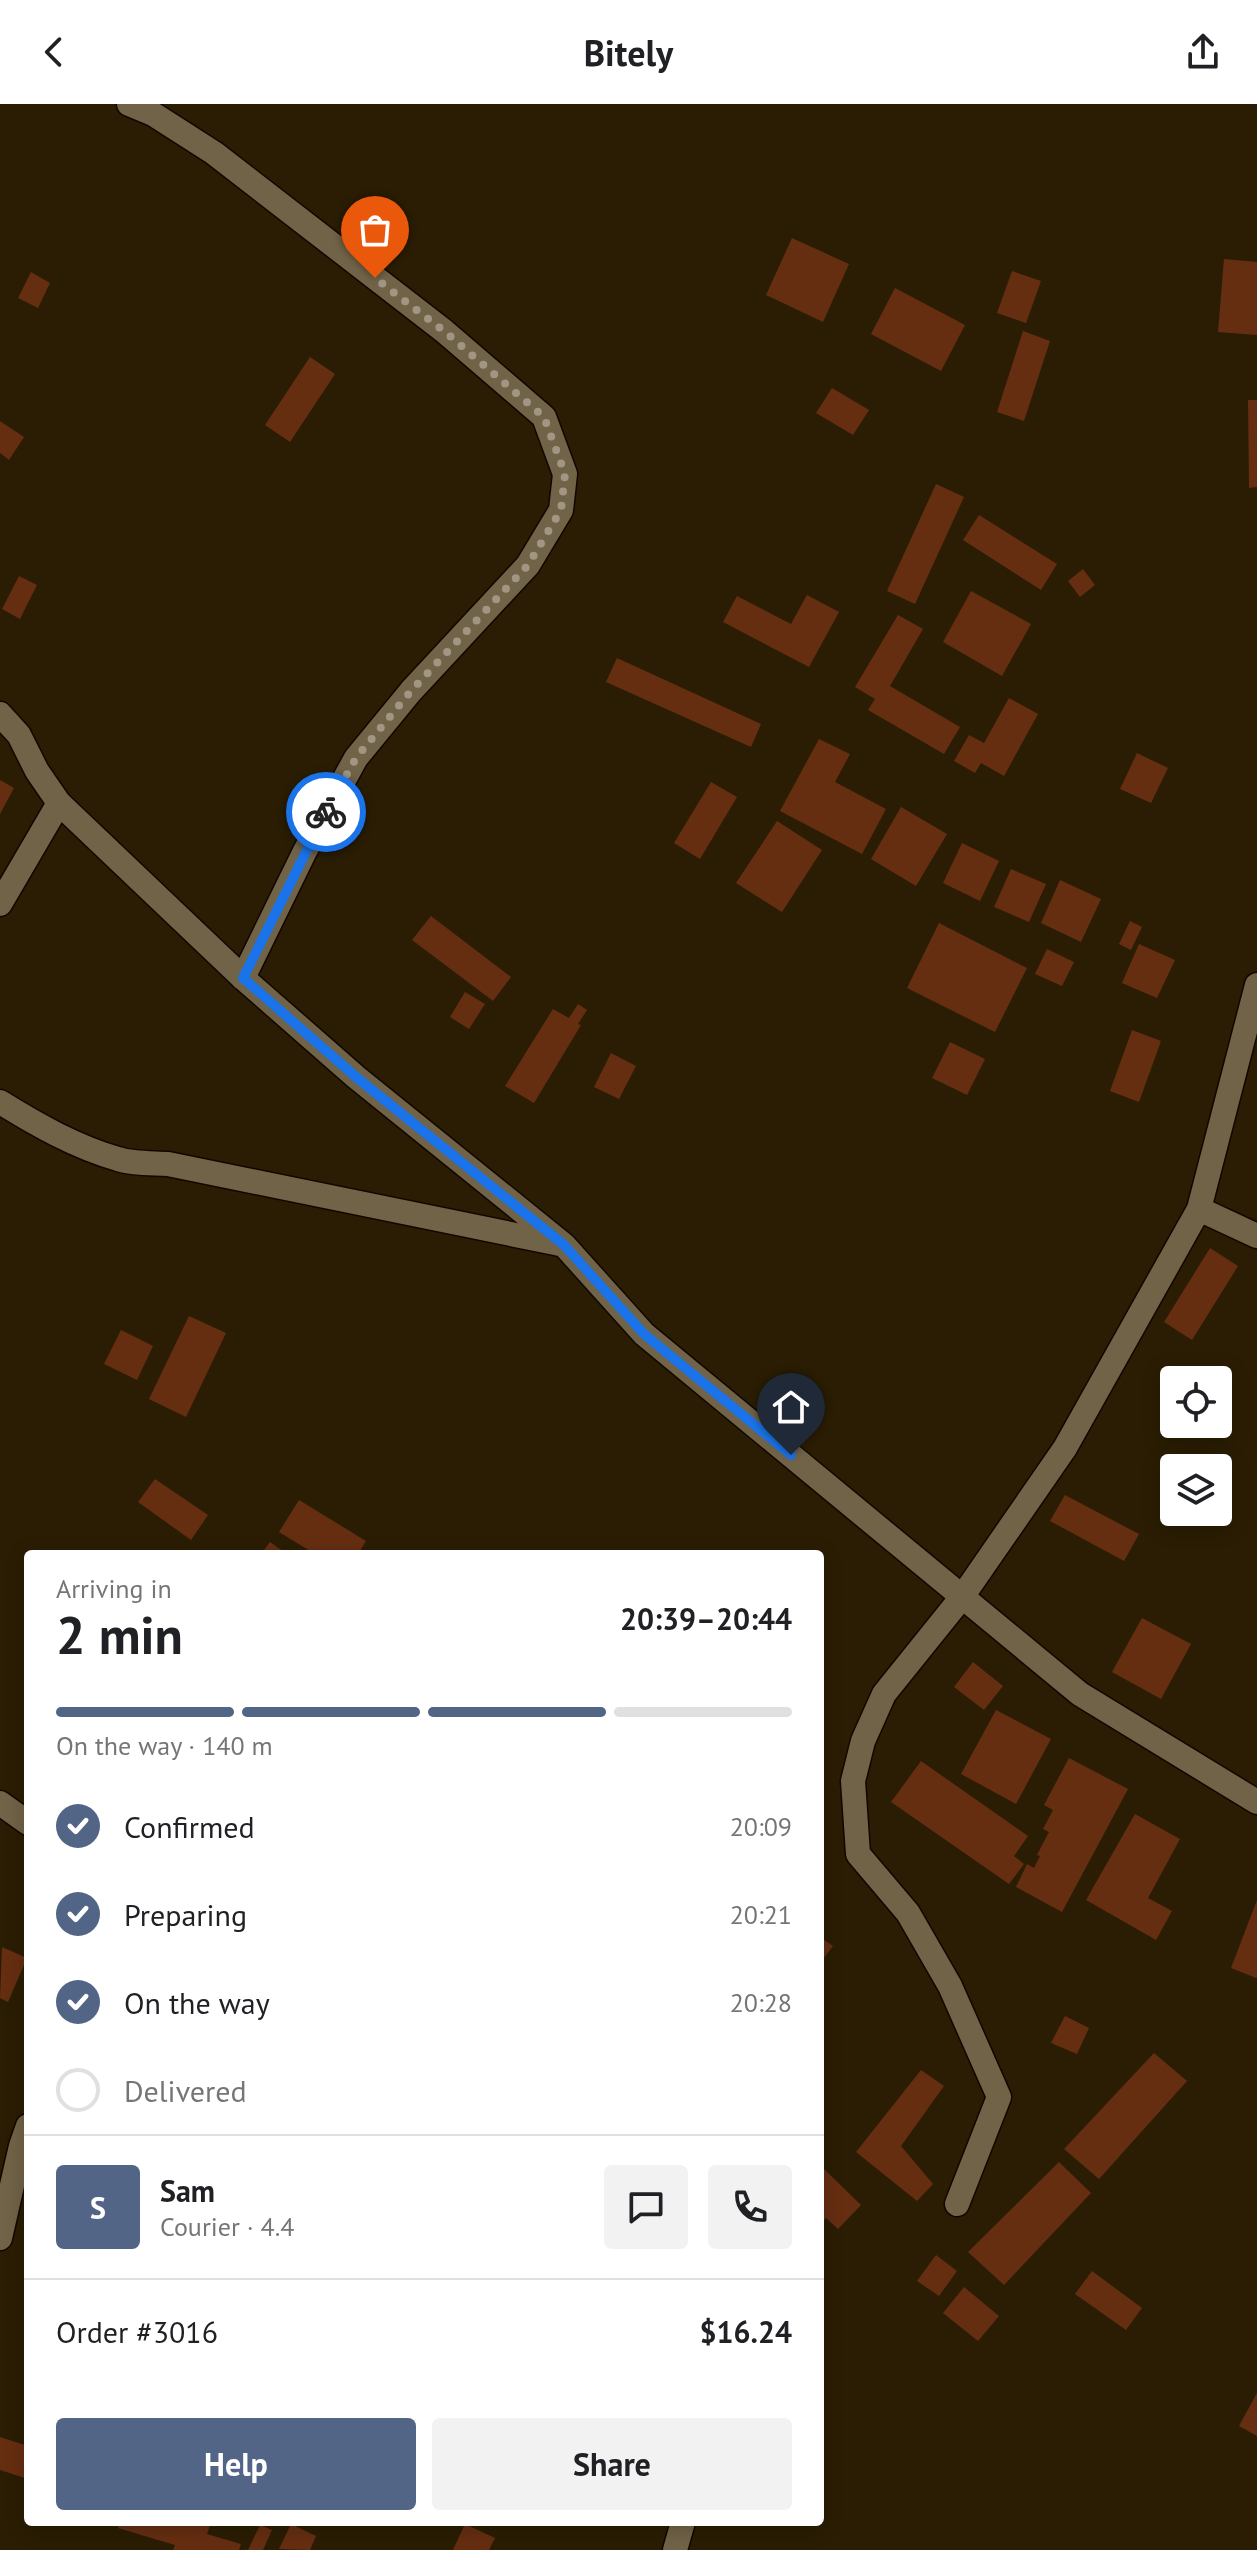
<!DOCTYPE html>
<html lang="en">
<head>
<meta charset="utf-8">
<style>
  :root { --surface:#fff; --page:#f2f2f2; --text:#202124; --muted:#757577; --line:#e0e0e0; --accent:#526586 }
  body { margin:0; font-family:"PT Sans",sans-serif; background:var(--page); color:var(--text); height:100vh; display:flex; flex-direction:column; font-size:30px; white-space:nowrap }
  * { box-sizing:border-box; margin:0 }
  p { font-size:26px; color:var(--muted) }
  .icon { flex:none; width:44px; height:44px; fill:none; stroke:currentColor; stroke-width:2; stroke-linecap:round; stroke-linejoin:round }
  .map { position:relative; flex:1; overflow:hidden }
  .side { position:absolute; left:24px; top:1446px; width:800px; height:976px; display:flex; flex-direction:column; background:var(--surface); border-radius:8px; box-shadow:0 4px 20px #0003 }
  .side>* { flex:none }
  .fabs { position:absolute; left:1160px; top:1262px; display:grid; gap:16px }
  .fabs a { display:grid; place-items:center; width:72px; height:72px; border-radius:8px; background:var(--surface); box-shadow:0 4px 20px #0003; font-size:40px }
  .pin { position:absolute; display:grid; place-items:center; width:68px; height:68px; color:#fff; margin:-82px -34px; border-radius:50% 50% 50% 0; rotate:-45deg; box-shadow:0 0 8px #0007 }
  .pin .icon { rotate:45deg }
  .courier { position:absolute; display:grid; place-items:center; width:80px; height:80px; margin:-40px; border:6px solid #1a73e8; border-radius:50%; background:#fff; color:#222; box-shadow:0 2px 10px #0007 }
  .summary em { font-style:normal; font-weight:700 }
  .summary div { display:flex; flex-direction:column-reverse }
  .summary { display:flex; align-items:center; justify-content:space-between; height:136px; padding:0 32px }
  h1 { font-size:52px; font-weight:700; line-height:60px }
  .bar { display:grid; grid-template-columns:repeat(4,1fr); gap:12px 8px; align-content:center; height:96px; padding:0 32px }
  .bar i { height:10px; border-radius:6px; background:var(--line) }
  .bar .active { background:var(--accent) }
  .bar p { grid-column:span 4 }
  .line { display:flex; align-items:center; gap:20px; padding:0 32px; border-top:2px solid var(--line) }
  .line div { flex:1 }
  .round { display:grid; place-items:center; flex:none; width:84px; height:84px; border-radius:8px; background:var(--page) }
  ol { padding:0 32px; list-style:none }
  li { display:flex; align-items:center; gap:24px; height:88px }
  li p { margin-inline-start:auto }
  li .icon { padding:8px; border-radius:50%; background:var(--accent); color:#fff; stroke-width:4 }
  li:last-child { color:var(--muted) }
  li i { width:44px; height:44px; border:4px solid var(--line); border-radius:50% }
  .button { display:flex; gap:16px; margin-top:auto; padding:16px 32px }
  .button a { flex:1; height:92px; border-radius:8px; background:var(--accent); color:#fff; font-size:32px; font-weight:700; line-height:92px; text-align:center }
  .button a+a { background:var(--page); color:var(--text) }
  header { display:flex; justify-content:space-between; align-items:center; height:104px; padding:0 32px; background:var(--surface); font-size:36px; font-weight:700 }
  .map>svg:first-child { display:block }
</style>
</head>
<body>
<header><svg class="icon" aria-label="back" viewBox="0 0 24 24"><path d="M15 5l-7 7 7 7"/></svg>Bitely<svg class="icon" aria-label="share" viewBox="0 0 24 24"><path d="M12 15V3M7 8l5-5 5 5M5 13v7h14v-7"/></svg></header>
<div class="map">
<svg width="1257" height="2446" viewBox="0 0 1257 2446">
  <rect width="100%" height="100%" fill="#2a1d03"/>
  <g fill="#662e11">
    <polygon points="792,134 849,160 823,218 766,191"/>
    <polygon points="1224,155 1257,158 1257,231 1218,228"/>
    <polygon points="1012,167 1041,177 1026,219 997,209"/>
    <polygon points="31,168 50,179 38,204 18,194"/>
    <polygon points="895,184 965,221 941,267 871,230"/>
    <polygon points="1023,227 1050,237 1024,317 997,308"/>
    <polygon points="310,253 335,270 290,338 265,321"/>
    <polygon points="832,284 869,306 853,331 816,309"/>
    <polygon points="1248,296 1257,296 1257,383 1249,384"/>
    <polygon points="0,317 24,333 9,356 0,349"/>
    <polygon points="936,380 964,393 915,500 887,487"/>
    <polygon points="979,411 1057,460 1041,486 963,436"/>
    <polygon points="1083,465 1095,481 1080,493 1068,477"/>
    <polygon points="19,472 37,481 20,515 2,505"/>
    <polygon points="971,487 1031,520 1002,572 943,538"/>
    <polygon points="807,491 839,508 809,563 723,518 737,492 791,520"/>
    <polygon points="898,511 923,525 890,582 960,623 944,650 868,606 875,595 855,583"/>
    <polygon points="617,554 761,620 751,643 606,578"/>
    <polygon points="1009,594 1038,610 1004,672 981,659 975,669 954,657 969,631 984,639"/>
    <polygon points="819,635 850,650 835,678 886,705 862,750 780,707"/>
    <polygon points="1137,649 1168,664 1151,699 1120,685"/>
    <polygon points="0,676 14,684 0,710"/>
    <polygon points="711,678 737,693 700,755 674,739"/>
    <polygon points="901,703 947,730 916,782 871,755"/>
    <polygon points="777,717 822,746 782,808 736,779"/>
    <polygon points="962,739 999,757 980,797 943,779"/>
    <polygon points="1011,765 1046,780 1029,818 994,803"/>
    <polygon points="1060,776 1101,795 1081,838 1041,819"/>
    <polygon points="431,812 511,873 493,897 412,836"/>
    <polygon points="1130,817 1142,823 1131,846 1119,840"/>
    <polygon points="939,819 1027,864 995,928 907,884"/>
    <polygon points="1139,840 1175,856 1157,894 1122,879"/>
    <polygon points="1047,845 1074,858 1062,882 1035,870"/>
    <polygon points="465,888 485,900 469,925 450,913"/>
    <polygon points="578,900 587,906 578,920 581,921 534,999 505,982 553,905 569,914"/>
    <polygon points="1132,926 1161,937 1139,998 1110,987"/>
    <polygon points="950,938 985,955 967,991 932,974"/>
    <polygon points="611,949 636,962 619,995 594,983"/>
    <polygon points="1210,1144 1238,1162 1192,1236 1164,1218"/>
    <polygon points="189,1212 226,1229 186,1313 149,1295"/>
    <polygon points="121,1226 153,1242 137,1276 104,1260"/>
    <polygon points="155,1375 208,1411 191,1436 138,1398"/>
    <polygon points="1065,1391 1139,1430 1124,1457 1050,1417"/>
    <polygon points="299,1396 366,1437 358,1450 315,1450 279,1428"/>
    <polygon points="270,1438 287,1450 261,1450"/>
    <polygon points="1142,1514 1191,1540 1161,1595 1112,1568"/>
    <polygon points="973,1558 1003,1582 984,1606 954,1583"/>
    <polygon points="996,1606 1051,1635 1016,1700 961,1670"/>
    <polygon points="1069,1654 1128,1685 1062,1808 1016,1783 1027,1760 1034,1764 1040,1752 1037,1751 1049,1728 1043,1725 1053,1706 1044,1701"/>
    <polygon points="921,1657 1028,1732 1014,1752 1024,1760 1009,1780 891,1698"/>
    <polygon points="1135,1710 1180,1735 1148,1794 1172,1807 1156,1836 1086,1796"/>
    <polygon points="1257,1796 1257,1873 1256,1874 1231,1864"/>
    <polygon points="820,1833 833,1842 820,1859"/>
    <polygon points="2,1843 27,1854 8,1898 0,1894"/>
    <polygon points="1065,1912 1089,1924 1077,1950 1051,1939"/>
    <polygon points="1154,1949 1187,1977 1099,2075 1064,2045"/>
    <polygon points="921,1966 944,1982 901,2042 933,2080 917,2097 856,2048"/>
    <polygon points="1059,2058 1091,2089 1004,2181 968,2148"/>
    <polygon points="820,2061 861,2101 838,2125 826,2114 820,2120"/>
    <polygon points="936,2151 957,2167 939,2192 917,2177"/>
    <polygon points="1092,2167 1142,2204 1126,2226 1075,2190"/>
    <polygon points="964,2183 999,2212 978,2237 943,2209"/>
    <polygon points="1257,2289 1257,2332 1239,2322"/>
    <polygon points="0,2333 28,2342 28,2375 0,2366"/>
    <polygon points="119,2418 211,2418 207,2430 241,2440 239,2446 173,2446 175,2441 118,2424"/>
    <polygon points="291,2420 316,2432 310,2446 279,2445"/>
    <polygon points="465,2420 495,2434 489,2446 453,2446"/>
    <polygon points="260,2421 272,2426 263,2446 248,2446"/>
  </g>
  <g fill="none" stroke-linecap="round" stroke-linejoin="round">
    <defs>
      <g id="street">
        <polyline points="129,0 153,10 214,49 444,227 544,313 565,370 561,406 528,461 411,587 356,654 305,747 243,874"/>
        <polyline points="0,610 19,631 37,667 59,699 243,874 356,973 564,1141 644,1230 1080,1590 1257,1698"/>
        <polyline points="0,800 59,699"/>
        <path d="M0,998C37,1021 76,1043 118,1055C133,1060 152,1059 168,1060L560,1140"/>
        <polyline points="1199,1105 1257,1132"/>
        <polyline points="0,1699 28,1719"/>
        <polyline points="957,2100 999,1993 950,1882 908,1809 858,1750 853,1677 863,1637 884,1590 962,1493 1065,1344 1199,1105 1257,881"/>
        <polyline points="0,2134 21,2042 28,2022"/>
        <polyline points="675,2446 683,2418"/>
      </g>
    </defs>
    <use href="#street" stroke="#120700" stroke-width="27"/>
    <use href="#street" stroke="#716347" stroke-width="24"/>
  </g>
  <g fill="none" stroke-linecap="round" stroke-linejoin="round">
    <polyline stroke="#a09683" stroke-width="8" stroke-dasharray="0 14.4" points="326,708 356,654 411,587 528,461 561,406 565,370 544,313 444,227 375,174"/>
    <polyline stroke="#1a73e8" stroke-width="10" points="326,708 243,874 356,973 564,1141 644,1230 791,1351"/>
  </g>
</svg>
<div class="fabs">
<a><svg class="icon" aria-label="locate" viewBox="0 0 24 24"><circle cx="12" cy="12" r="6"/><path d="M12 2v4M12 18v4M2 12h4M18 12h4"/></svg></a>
<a><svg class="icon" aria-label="layers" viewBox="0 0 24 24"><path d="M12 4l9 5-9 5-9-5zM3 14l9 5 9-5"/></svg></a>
</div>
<div class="pin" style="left:375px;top:174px;background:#ea580c"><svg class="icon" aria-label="bag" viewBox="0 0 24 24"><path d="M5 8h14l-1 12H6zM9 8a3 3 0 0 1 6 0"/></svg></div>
<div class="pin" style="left:791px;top:1351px;background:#1f2937"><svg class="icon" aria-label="home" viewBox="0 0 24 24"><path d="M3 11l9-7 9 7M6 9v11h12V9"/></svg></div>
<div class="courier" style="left:326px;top:708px"><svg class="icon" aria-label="bike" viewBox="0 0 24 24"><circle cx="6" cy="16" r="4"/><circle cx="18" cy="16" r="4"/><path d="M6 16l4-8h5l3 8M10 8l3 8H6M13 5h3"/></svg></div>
<section class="side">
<div class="summary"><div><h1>2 min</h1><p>Arriving in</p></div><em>20:39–20:44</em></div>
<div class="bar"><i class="active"></i><i class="active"></i><i class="active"></i><i></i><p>On the way · 140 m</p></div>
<ol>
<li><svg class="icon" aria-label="check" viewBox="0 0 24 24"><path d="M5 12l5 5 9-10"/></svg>Confirmed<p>20:09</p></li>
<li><svg class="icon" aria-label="check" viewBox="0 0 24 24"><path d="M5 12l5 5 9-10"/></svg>Preparing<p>20:21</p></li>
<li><svg class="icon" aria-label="check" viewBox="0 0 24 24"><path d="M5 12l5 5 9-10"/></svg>On the way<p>20:28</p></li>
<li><i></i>Delivered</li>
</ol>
<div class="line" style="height:144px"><b class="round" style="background:var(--accent);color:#fff">S</b><div><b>Sam</b><p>Courier · 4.4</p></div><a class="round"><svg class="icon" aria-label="chat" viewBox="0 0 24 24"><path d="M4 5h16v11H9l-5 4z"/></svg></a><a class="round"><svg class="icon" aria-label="phone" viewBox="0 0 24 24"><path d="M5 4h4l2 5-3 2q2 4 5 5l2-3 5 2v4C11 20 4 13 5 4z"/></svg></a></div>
<div class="line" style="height:104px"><div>Order #3016</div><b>$16.24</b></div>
<div class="button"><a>Help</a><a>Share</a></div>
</section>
</div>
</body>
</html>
